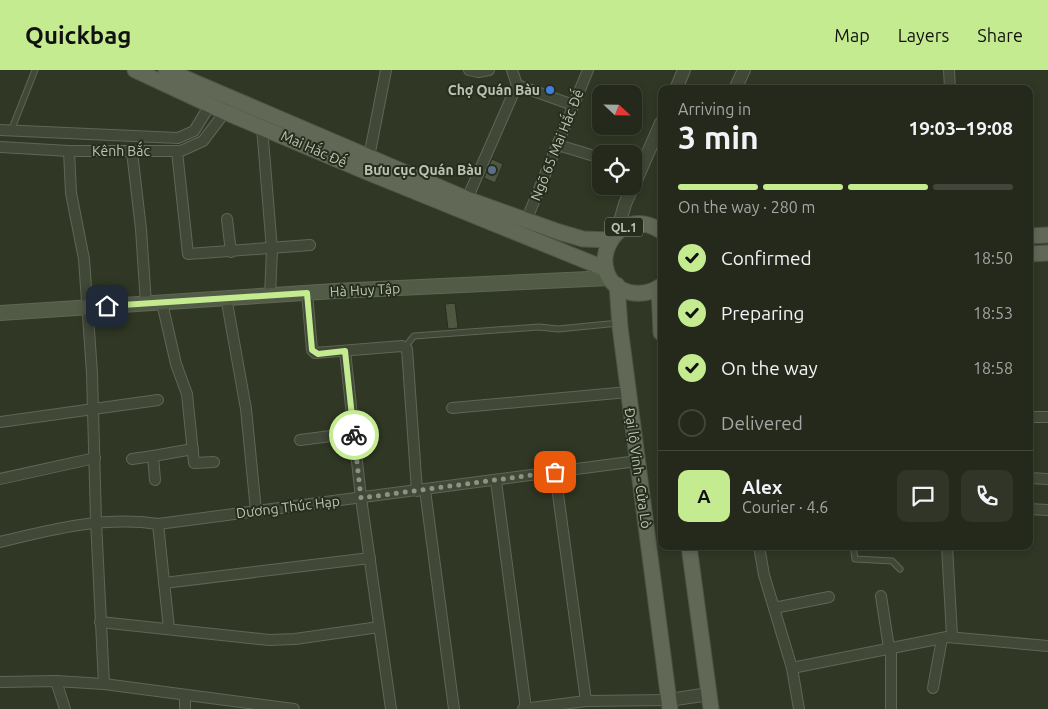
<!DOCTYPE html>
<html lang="en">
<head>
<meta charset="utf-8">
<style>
  :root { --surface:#24291b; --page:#303528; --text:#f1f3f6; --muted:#a3a6a3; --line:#41453a; --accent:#c4eb90 }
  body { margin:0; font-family:Ubuntu,sans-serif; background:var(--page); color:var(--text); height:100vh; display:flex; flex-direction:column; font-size:19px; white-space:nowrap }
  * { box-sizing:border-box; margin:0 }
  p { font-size:16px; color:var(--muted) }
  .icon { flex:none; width:28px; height:28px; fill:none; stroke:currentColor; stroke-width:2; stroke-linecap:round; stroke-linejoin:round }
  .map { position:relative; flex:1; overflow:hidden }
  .panel { position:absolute; left:658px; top:15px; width:375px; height:465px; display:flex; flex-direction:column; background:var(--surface); border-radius:10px; box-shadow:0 2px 8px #0003,0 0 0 1px var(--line) }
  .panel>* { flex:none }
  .needle { width:32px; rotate:112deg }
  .buttons { position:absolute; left:592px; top:15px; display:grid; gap:10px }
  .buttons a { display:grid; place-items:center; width:50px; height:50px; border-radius:10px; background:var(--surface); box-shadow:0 2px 8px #0003,0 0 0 1px var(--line); font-size:25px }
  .pin { position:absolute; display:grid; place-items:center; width:42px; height:42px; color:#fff; margin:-21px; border-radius:10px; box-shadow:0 2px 8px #0006 }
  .courier { position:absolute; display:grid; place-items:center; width:50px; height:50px; margin:-25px; border:4px solid #c4eb90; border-radius:50%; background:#fff; color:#222; box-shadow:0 1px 6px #0007 }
  .headline em { font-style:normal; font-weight:700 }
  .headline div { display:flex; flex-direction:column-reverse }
  .headline { display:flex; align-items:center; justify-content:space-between; height:85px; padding:0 20px }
  h1 { font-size:32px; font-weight:700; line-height:38px }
  .bar { display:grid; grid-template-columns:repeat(4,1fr); gap:8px 5px; align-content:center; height:60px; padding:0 20px }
  .bar i { height:6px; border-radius:4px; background:var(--line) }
  .bar .active { background:var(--accent) }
  .bar p { grid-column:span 4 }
  .line { display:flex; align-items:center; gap:12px; padding:0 20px; border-top:1px solid var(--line) }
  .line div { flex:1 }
  .round { display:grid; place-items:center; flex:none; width:52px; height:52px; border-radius:10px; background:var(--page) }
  ol { padding:0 20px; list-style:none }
  li { display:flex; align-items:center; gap:15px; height:55px }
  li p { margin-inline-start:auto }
  li .icon { padding:5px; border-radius:50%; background:var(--accent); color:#111; stroke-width:4 }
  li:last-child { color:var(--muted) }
  li i { width:28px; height:28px; border:2px solid var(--line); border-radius:50% }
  header { display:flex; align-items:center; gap:30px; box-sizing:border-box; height:70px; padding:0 25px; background:var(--accent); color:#111 }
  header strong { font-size:24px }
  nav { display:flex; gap:28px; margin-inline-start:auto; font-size:18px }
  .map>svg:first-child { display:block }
</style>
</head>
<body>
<header>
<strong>Quickbag</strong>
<nav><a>Map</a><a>Layers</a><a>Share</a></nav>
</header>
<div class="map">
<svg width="1048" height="639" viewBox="0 0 1048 639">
  <rect width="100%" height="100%" fill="#303724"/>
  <g fill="#4f5741" stroke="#282f1f">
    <polygon points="492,89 503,94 495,113 484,108"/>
    <polygon points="455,233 458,258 448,259 445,234"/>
  </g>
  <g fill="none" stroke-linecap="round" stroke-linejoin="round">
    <defs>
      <g id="service">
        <polyline points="11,61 35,0"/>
        <polyline points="405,277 414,266 539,257 558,259 619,253"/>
        <polyline points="853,476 855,489 892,491 900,499"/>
      </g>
      <g id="minor">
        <polyline points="469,0 478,2 489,0"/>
        <polyline points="512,0 517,15"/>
        <polyline points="949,0 950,19"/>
        <polyline points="262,57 272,180 270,225"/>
        <polyline points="0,60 178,68 194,61 210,35"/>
        <polyline points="558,75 601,88"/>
        <polyline points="0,77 69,81 181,81 203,71 225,42"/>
        <polyline points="69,81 71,123 84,189 92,303 96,451 104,614"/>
        <polyline points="177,81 188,184 310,175"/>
        <polyline points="132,82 141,159 146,234"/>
        <polyline points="369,87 386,0"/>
        <polyline points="467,129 517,15 573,35"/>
        <polyline points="227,149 231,182"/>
        <polyline points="526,151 588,0"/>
        <polyline points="307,223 312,280 315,283 402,276 407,279 417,421"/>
        <polyline points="226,227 246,339 256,441"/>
        <polyline points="162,233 176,294 187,324 194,393 214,392"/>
        <polyline points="345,281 361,428 391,639"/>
        <polyline points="452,338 628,322"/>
        <polyline points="1029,347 1048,347"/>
        <polyline points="0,352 158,330"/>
        <polyline points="300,370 354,363"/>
        <polyline points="132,389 153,386"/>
        <polyline points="555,402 586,631"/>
        <polyline points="1029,408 1048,409"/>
        <polyline points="0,409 95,388"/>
        <polyline points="155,410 153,386 193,379"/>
        <polyline points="496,411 526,639"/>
        <polyline points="425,420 454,639"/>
        <polyline points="1029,439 1048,440"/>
        <polyline points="158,454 169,559"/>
        <path d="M0,472C53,459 104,446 158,454L637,391"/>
        <polyline points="759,476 764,505 792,598 799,639"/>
        <polyline points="947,476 952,566"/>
        <polyline points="164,513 370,488"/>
        <polyline points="881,526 889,578"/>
        <polyline points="774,538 829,527"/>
        <polyline points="100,552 269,570 295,569 379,557"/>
        <polyline points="891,577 891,639"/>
        <polyline points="792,598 947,567 1048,576"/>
        <polyline points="56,611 65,639"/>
        <polyline points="0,612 56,611 104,614 294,639"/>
        <polyline points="933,618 942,568"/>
        <polyline points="185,639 185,626"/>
        <polyline points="523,639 586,631 669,630"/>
      </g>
      <g id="tertiary">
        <polyline points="676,19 684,0"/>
        <polyline points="735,19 744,0"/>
        <polyline points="634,115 661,53"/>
        <polyline points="617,162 625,134 633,116"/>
        <polyline points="669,630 709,624"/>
      </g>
      <polyline id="secondary" points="0,243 335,221 610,208"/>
      <g id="primary">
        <polyline points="135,0 225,42 362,100 606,199"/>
        <polyline points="166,0 467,129 559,162 583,169 610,170"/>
        <path d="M661,161C613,130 581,207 628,222C640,225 651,223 661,216"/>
        <polyline points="1029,166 1048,165"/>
        <polyline points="1029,184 1048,183"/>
        <polyline points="617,215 620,257 670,639"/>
        <polyline points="659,218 661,263"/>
        <polyline points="689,476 711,639"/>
      </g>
    </defs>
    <use href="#service" stroke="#5f6656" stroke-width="7"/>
    <use href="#minor" stroke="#5f6656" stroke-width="12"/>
    <use href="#tertiary" stroke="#5f6656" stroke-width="14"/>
    <use href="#secondary" stroke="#5f6656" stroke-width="16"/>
    <use href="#primary" stroke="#4d5444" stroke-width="17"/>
    <use href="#service" stroke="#414838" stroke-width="5"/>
    <use href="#minor" stroke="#414838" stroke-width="10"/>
    <use href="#tertiary" stroke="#414838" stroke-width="12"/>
    <use href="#secondary" stroke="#525b46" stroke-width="14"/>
    <use href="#primary" stroke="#616856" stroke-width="15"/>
  </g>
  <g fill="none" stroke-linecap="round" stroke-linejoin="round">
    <polyline stroke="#8c9381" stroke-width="5" stroke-dasharray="0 9" points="354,365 361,428 555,402"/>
    <polyline stroke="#c4eb90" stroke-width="6" points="107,236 307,223 312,280 318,284 345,281 354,365"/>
  </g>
  <circle fill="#3f7fe0" stroke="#262d1d" stroke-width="2" cx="550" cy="20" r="5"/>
  <circle fill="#5c6f8a" stroke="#262d1d" stroke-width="2" cx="492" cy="100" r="5"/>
  <g text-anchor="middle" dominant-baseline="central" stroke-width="4" stroke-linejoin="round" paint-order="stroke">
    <rect fill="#262d1d" stroke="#909786" stroke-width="1" x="605" y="147.5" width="38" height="19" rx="4"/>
    <g font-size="12" font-weight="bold" fill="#bdc4b3">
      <text x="624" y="157">QL.1</text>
    </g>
    <g font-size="14" font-weight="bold" fill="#bdc4b3" stroke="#262d1d" text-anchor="end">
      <text x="540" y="20">Chợ Quán Bàu</text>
      <text x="482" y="100">Bưu cục Quán Bàu</text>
    </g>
    <g font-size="14" fill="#bdc4b3" stroke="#262d1d">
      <text transform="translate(557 75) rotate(-68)">Ngõ 65 Mai Hắc Đế</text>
      <text transform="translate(314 79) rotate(24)">Mai Hắc Đế</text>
      <text x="121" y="81">Kênh Bắc</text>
      <text transform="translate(365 220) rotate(-3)">Hà Huy Tập</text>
      <text transform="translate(638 398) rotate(82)">Đại lộ Vinh - Cửa Lò</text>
      <text transform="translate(288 437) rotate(-7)">Dương Thúc Hạp</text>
    </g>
  </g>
</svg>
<div class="buttons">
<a><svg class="needle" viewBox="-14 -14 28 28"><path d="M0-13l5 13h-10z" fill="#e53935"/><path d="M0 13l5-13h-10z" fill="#a3a6a3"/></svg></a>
<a><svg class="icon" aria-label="locate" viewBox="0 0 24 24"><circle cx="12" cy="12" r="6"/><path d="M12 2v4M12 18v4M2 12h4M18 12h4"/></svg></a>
</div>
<div class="pin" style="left:555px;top:402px;background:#ea580c"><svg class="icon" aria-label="bag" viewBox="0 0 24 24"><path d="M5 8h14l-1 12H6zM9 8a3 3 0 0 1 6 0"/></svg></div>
<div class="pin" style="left:107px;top:236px;background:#1f2937"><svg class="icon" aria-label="home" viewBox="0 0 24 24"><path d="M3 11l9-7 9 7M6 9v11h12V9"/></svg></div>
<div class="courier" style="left:354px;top:365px"><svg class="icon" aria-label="bike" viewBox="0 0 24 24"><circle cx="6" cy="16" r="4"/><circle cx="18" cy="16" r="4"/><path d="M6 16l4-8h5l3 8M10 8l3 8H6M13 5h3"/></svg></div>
<section class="panel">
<div class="headline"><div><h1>3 min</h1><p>Arriving in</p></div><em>19:03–19:08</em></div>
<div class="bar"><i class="active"></i><i class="active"></i><i class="active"></i><i></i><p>On the way · 280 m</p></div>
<ol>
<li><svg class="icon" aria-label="check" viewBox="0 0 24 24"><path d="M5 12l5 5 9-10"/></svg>Confirmed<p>18:50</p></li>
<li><svg class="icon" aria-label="check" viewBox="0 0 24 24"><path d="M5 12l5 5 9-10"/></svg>Preparing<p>18:53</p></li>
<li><svg class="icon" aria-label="check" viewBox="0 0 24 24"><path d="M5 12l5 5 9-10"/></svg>On the way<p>18:58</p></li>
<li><i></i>Delivered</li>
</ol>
<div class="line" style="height:90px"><b class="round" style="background:var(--accent);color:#111">A</b><div><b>Alex</b><p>Courier · 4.6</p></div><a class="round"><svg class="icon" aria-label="chat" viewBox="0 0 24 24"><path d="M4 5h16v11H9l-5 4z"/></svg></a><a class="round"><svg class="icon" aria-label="phone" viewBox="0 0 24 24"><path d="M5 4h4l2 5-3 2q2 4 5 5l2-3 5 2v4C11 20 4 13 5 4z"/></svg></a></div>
</section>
</div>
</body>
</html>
